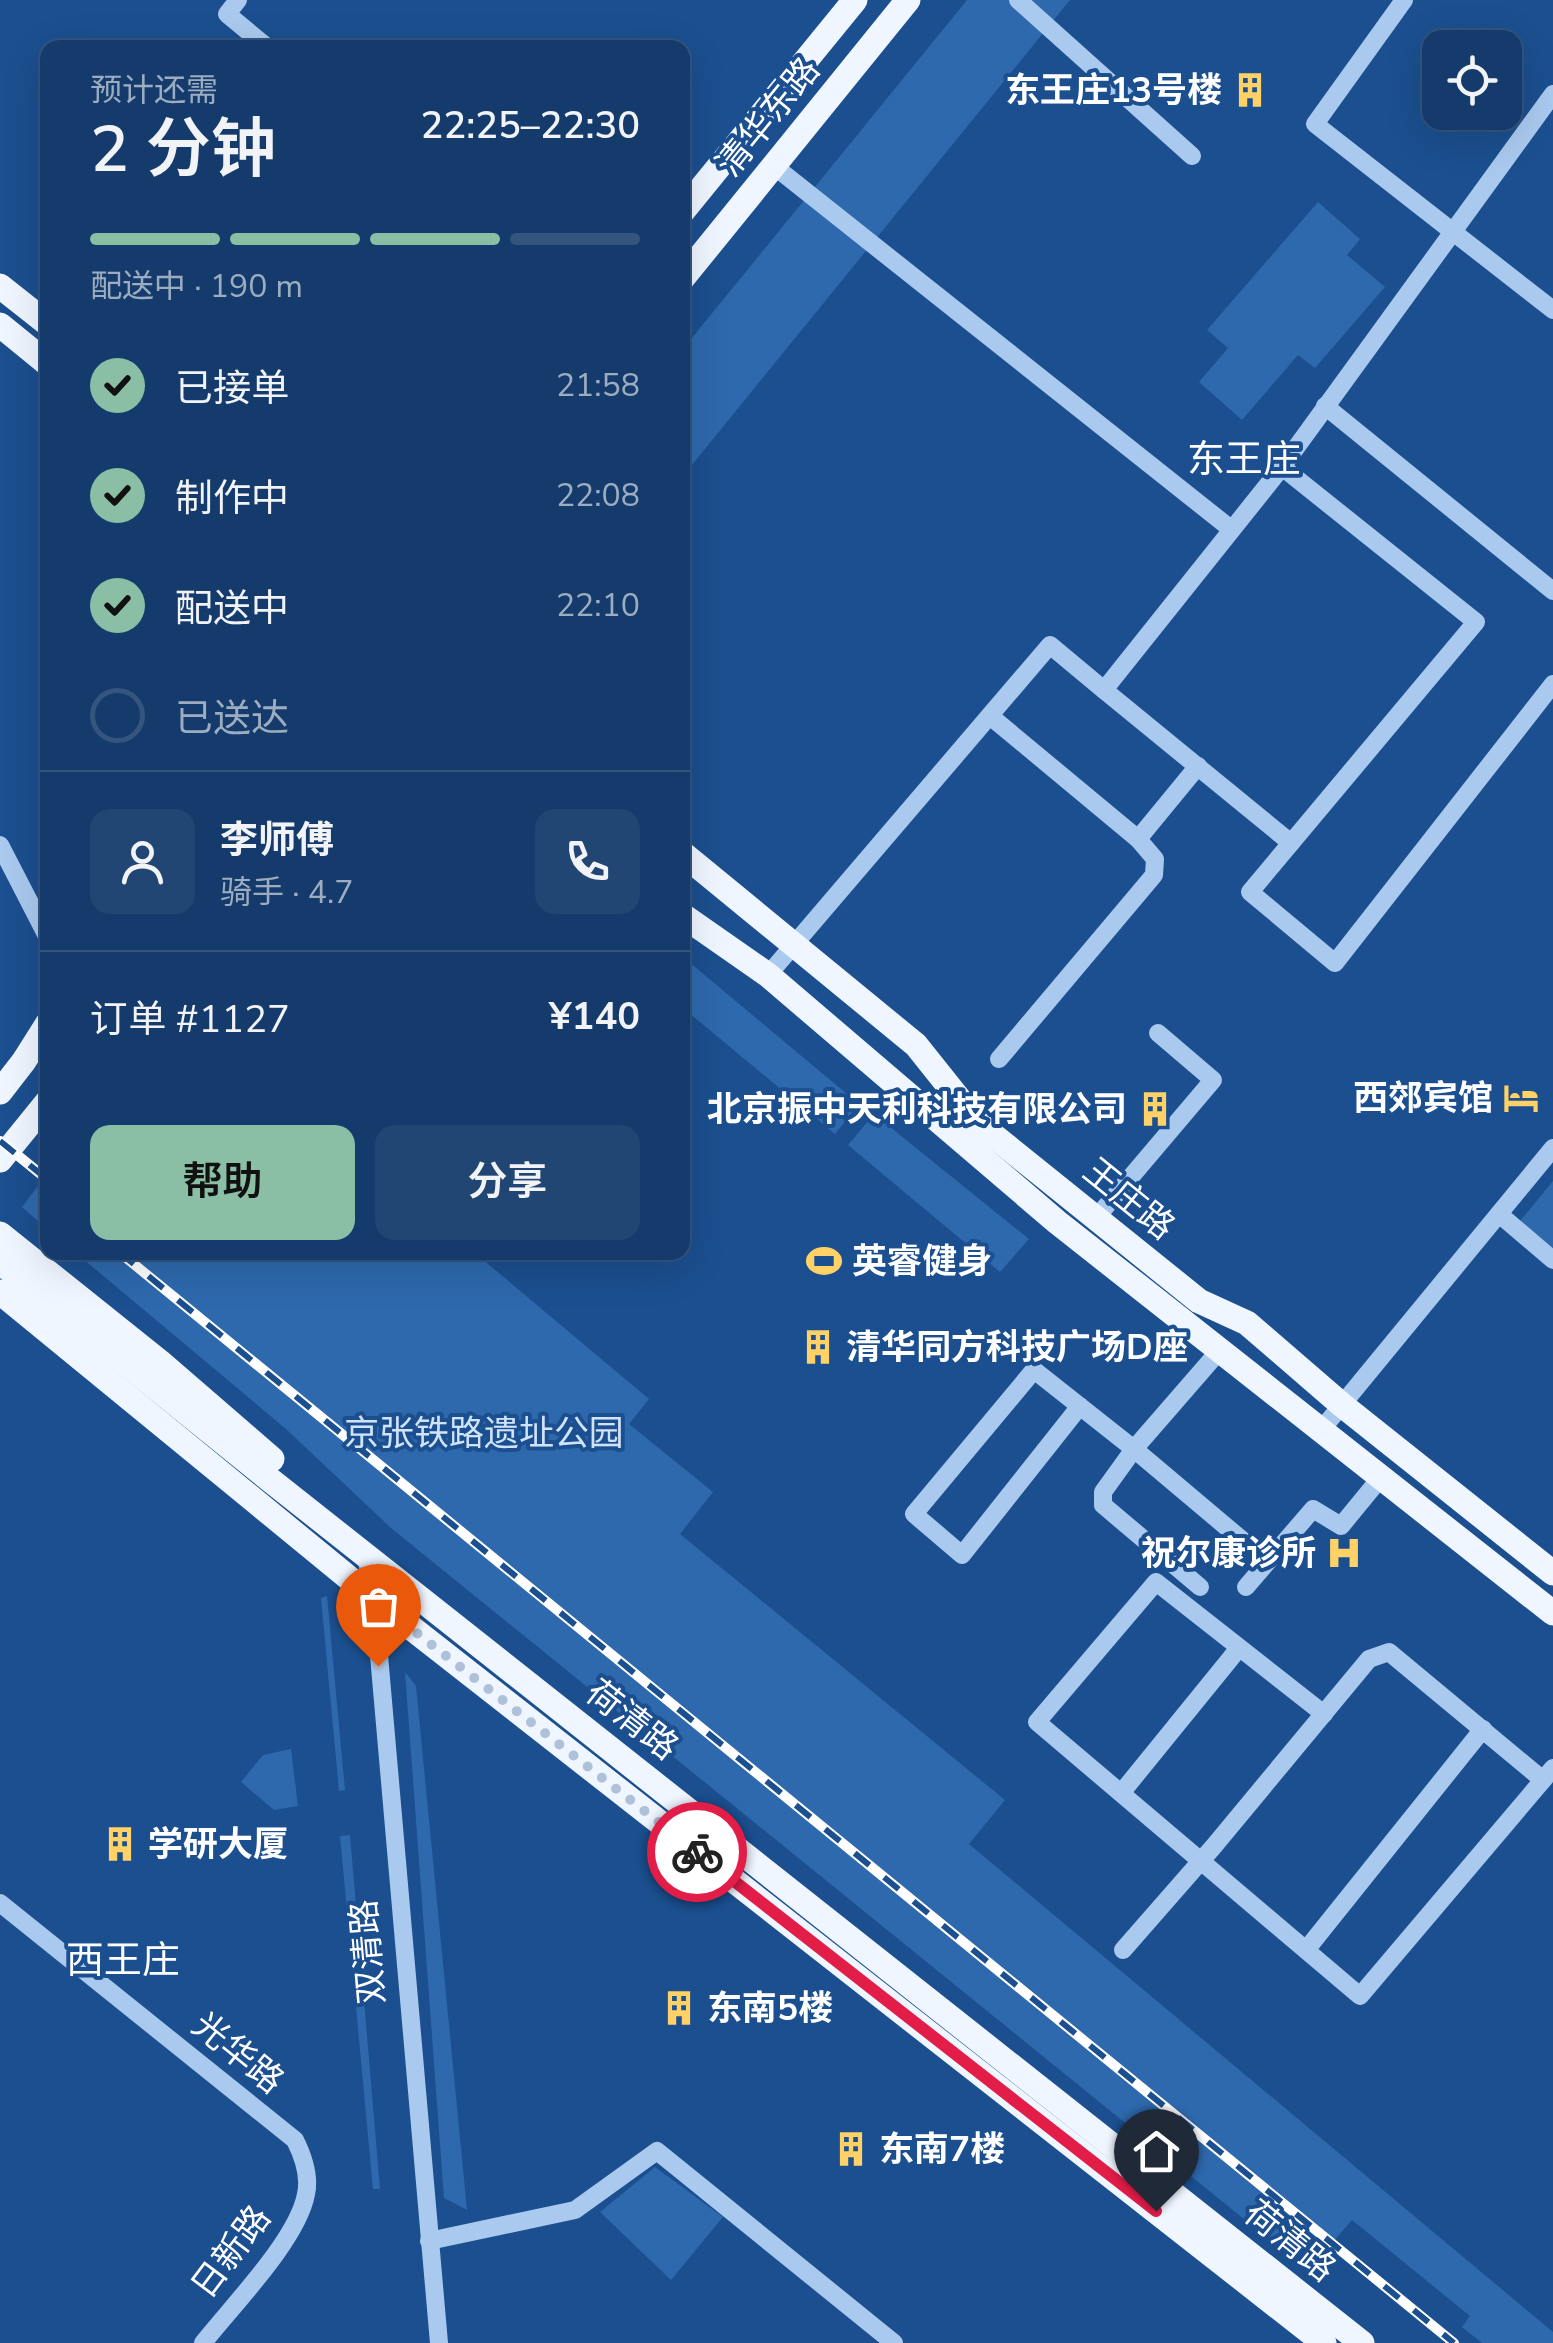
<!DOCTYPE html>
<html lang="zh">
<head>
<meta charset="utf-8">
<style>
  :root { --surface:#143b6b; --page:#214673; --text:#f1f3f6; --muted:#9dadc1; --line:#33557e; --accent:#8abfa5 }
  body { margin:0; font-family:"Nunito Sans","Noto Sans SC",sans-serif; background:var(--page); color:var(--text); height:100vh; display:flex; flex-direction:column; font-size:38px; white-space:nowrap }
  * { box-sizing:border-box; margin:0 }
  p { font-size:32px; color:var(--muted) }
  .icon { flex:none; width:55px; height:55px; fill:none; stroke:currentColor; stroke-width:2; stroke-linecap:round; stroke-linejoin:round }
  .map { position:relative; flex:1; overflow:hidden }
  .details { position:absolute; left:40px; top:40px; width:650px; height:1220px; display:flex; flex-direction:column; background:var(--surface); border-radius:20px; box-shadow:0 10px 40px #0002,0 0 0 2px var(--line) }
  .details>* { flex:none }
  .buttons { position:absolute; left:1422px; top:30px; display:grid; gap:20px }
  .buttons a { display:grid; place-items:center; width:100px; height:100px; border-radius:20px; background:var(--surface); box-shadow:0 10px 40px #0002,0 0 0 2px var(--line); font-size:50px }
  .pin { position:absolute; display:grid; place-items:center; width:85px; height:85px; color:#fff; margin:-102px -42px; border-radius:50% 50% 50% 0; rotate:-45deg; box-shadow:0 0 10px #0007 }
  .pin .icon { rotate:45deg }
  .courier { position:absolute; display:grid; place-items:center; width:100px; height:100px; margin:-50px; border:8px solid #e11d48; border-radius:50%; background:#fff; color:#222; box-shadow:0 2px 12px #0007 }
  .headline em { font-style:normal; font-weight:600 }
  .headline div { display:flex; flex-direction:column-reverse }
  .headline { display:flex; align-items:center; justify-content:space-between; height:170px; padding:0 50px }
  h1 { font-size:65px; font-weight:600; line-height:75px }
  .bar { display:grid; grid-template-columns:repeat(4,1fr); gap:15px 10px; align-content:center; height:120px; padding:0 50px }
  .bar i { height:12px; border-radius:8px; background:var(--line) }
  .bar .current { background:var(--accent) }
  .bar p { grid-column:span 4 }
  .line { display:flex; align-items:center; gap:25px; padding:0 50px; border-top:2px solid var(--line) }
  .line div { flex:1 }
  .round { display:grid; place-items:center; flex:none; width:105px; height:105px; border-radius:20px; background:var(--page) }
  ol { padding:0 50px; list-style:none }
  li { display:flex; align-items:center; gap:30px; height:110px }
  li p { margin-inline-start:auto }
  li .icon { padding:10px; border-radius:50%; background:var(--accent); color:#111; stroke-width:4 }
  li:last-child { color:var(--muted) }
  li i { width:55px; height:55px; border:5px solid var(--line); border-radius:50% }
  .button { display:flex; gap:20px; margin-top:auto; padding:20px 50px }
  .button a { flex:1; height:115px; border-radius:20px; background:var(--accent); color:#111; font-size:40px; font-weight:600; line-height:115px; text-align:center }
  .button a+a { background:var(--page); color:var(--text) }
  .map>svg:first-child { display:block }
</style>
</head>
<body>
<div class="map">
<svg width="1553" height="2343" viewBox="0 0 1553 2343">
  <rect width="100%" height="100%" fill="#1b4f8f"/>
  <g fill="#2e69ad">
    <polygon points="967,0 1070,0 683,476 683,349"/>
    <polygon points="1318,202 1360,239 1347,255 1385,287 1315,368 1298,355 1242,420 1199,382 1228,348 1207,330"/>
    <polygon points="683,957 859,1104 835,1134 683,1008"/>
    <polygon points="874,1114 1029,1239 1000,1272 848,1145"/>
    <polygon points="47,1174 47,1229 22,1207"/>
    <polygon points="1553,1181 1553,1248 1520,1221"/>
    <polygon points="76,1253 475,1253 649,1399 629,1424 713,1492 680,1534 1005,1800 969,1844 1553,2332 1553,2343 1482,2343 1462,2327 1470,2316 1352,2220 1308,2271 391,1528 286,1429"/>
    <polygon points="327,1596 345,1790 339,1791 321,1598"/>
    <polygon points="405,1672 416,1686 467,2210 444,2198"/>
    <polygon points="291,1749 298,1806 274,1810 241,1782 263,1755"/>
    <polygon points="350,1835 380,2189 373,2189 340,1836"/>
    <polygon points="655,2167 723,2217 671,2280 600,2212"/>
  </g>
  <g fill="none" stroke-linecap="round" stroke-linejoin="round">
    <g stroke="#a9c9ee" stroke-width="18">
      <polyline points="238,0 227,14 268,48"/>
      <polyline points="1018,0 1192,156"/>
      <polyline points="1404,0 1315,124 1553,310"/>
      <polyline points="774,166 1231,529"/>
      <polyline points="1325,406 1553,591"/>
      <polyline points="1104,690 1291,843 1476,622 1282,467"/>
      <polyline points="990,716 1138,839 1198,766"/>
      <polyline points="1291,843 1250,892 1335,963 1553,684"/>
      <polyline points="0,845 48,938"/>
      <polyline points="768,975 1050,645 1104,690 1282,467 1553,94"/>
      <polyline points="999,1059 1154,875 1155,859 1138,839"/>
      <polyline points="1499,1214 1553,1260"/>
      <polyline points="1096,1218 1213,1080 1158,1033"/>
      <polyline points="1080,1406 962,1555 914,1514 1034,1370 1134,1449 1220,1350"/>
      <polyline points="1322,1429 1553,1148"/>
      <polyline points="366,1554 376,1621 439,2343"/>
      <polyline points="1200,1587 1103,1505 1103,1492 1134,1449 1242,1540"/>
      <polyline points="1246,1587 1313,1509 1341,1526 1382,1476"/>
      <polyline points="1324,1714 1156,1582 1037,1722 1360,1996 1543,1780"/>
      <polyline points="1122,1792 1239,1648"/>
      <path d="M0,1903L295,2140C303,2156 310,2176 306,2194C298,2239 233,2305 203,2343"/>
      <polyline points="1123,1950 1214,1846 1369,1659 1389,1652 1543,1780 1553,1768"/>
      <polyline points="1306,1950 1483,1729"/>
      <polyline points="429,2241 575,2210 657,2151 894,2343"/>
    </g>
    <g stroke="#f0f6ff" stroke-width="25">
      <polyline points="682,212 855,0"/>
      <polyline points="682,279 908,0"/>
      <polyline points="0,286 48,324"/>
      <polyline points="0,325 48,364"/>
      <polyline points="682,853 916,1045 979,1124 1199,1301 1247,1323 1342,1405 1553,1573"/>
      <polyline points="682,915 768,975 1057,1222 1553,1613"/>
      <polyline points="0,1092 24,1061 48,1023"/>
      <polyline points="0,1160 48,1101"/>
      <polyline points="0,1234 160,1362 272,1459"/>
      <polyline points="0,1262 269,1479 1362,2343"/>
      <polyline points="0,1292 372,1597 1324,2343"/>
    </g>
    <defs>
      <g id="rail">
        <polyline points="0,1141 48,1180"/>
        <polyline points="119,1252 1454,2343"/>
      </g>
    </defs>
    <use href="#rail" stroke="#fff" stroke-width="10"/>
    <use href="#rail" stroke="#1b4f8f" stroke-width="6" stroke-dasharray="19" stroke-linecap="butt"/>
  </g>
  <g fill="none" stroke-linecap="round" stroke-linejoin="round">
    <polyline stroke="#afc1d8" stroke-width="10" stroke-dasharray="0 18" points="378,1666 372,1598 697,1852"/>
    <polyline stroke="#e11d48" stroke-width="12" points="697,1852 1156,2211"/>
  </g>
  <defs>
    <symbol id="building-bare" viewBox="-9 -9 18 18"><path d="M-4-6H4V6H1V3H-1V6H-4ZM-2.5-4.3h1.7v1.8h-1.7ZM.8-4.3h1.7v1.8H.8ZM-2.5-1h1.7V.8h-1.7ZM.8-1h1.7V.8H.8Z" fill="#ffd166" stroke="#1b4f8f" stroke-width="2.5" paint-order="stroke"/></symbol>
    <symbol id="hotel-bare" viewBox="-9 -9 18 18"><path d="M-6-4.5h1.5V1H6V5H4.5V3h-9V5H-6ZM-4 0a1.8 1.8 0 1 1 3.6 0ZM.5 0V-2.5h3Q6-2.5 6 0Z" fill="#ffd166" stroke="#1b4f8f" stroke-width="2.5" paint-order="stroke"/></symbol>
    <symbol id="stadium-bare" viewBox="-9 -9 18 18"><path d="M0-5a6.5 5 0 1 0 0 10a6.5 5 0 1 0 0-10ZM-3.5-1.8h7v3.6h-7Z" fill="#ffd166" stroke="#1b4f8f" stroke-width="2.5" paint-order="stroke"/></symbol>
    <symbol id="hospital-bare" viewBox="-9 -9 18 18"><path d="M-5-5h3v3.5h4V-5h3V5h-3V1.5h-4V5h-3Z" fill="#ffd166" stroke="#1b4f8f" stroke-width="2.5" paint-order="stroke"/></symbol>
  </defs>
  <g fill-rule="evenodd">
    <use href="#building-bare" x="1225" y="65" width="50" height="50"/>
    <use href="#hotel-bare" x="1496" y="1073" width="50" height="50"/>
    <use href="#building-bare" x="1130" y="1084" width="50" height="50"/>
    <use href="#stadium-bare" x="799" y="1236" width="50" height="50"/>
    <use href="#building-bare" x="793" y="1322" width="50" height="50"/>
    <use href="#hospital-bare" x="1319" y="1528" width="50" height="50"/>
    <use href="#building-bare" x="95" y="1819" width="50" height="50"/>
    <use href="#building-bare" x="654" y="1983" width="50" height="50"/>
    <use href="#building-bare" x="826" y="2124" width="50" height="50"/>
  </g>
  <g text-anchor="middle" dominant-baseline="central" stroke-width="8" stroke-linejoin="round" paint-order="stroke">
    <g font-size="35" font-weight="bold" fill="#fff" stroke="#1b4f8f" text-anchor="start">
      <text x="1222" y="90" text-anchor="end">东王庄13号楼</text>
      <text x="1493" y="1098" text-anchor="end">西郊宾馆</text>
      <text x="1127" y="1109" text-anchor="end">北京振中天利科技有限公司</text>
      <text x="852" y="1261">英睿健身</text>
      <text x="846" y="1347">清华同方科技广场D座</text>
      <text x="1316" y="1553" text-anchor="end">祝尔康诊所</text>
      <text x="148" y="1844">学研大厦</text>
      <text x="707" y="2008">东南5楼</text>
      <text x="879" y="2149">东南7楼</text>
    </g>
    <g font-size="35" fill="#fff" stroke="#1b4f8f">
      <text transform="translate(768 117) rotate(-51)">清华东路</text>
      <text transform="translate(1129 1199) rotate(39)">王庄路</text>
      <text transform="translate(632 1720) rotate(38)">荷清路</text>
      <text transform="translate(368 1952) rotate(-95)">双清路</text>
      <text transform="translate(238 2053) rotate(39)">光华路</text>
      <text transform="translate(1290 2241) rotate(39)">荷清路</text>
      <text transform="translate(231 2252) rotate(-53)">日新路</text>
    </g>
    <g font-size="35" fill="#cfe3fa" stroke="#1b4f8f">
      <text x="484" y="1433">京张铁路遗址公园</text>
    </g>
    <g font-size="38" fill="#fff" stroke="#1b4f8f">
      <text x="1244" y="459">东王庄</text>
      <text x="123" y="1960">西王庄</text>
    </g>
  </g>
</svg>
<div class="buttons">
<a><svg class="icon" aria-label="locate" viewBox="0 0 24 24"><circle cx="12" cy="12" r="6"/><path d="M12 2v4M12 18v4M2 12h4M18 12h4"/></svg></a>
</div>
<div class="pin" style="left:378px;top:1666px;background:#ea580c"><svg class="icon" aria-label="bag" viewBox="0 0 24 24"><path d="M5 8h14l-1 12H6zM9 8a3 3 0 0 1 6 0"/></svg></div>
<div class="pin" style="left:1156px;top:2211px;background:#1f2937"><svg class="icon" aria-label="home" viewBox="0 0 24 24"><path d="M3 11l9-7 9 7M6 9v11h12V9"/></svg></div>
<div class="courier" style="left:697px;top:1852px"><svg class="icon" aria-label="bike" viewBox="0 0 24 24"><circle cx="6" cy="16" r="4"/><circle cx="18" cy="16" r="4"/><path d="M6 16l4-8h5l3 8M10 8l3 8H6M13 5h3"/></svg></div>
<section class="details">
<div class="headline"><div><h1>2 分钟</h1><p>预计还需</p></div><em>22:25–22:30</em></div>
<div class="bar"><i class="current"></i><i class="current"></i><i class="current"></i><i></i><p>配送中 · 190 m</p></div>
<ol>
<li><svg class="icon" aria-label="check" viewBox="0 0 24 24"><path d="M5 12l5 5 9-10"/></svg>已接单<p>21:58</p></li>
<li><svg class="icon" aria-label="check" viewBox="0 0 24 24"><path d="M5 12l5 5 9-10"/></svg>制作中<p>22:08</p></li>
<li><svg class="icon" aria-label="check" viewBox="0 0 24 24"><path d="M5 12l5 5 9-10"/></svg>配送中<p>22:10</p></li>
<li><i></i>已送达</li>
</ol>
<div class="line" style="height:180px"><a class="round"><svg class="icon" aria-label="person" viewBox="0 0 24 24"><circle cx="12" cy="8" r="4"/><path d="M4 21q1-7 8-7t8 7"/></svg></a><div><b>李师傅</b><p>骑手 · 4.7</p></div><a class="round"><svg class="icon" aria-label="phone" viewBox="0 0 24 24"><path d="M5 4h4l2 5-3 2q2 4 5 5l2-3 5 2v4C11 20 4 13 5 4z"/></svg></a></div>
<div class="line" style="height:130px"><div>订单 #1127</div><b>¥140</b></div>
<div class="button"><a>帮助</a><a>分享</a></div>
</section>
</div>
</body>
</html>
